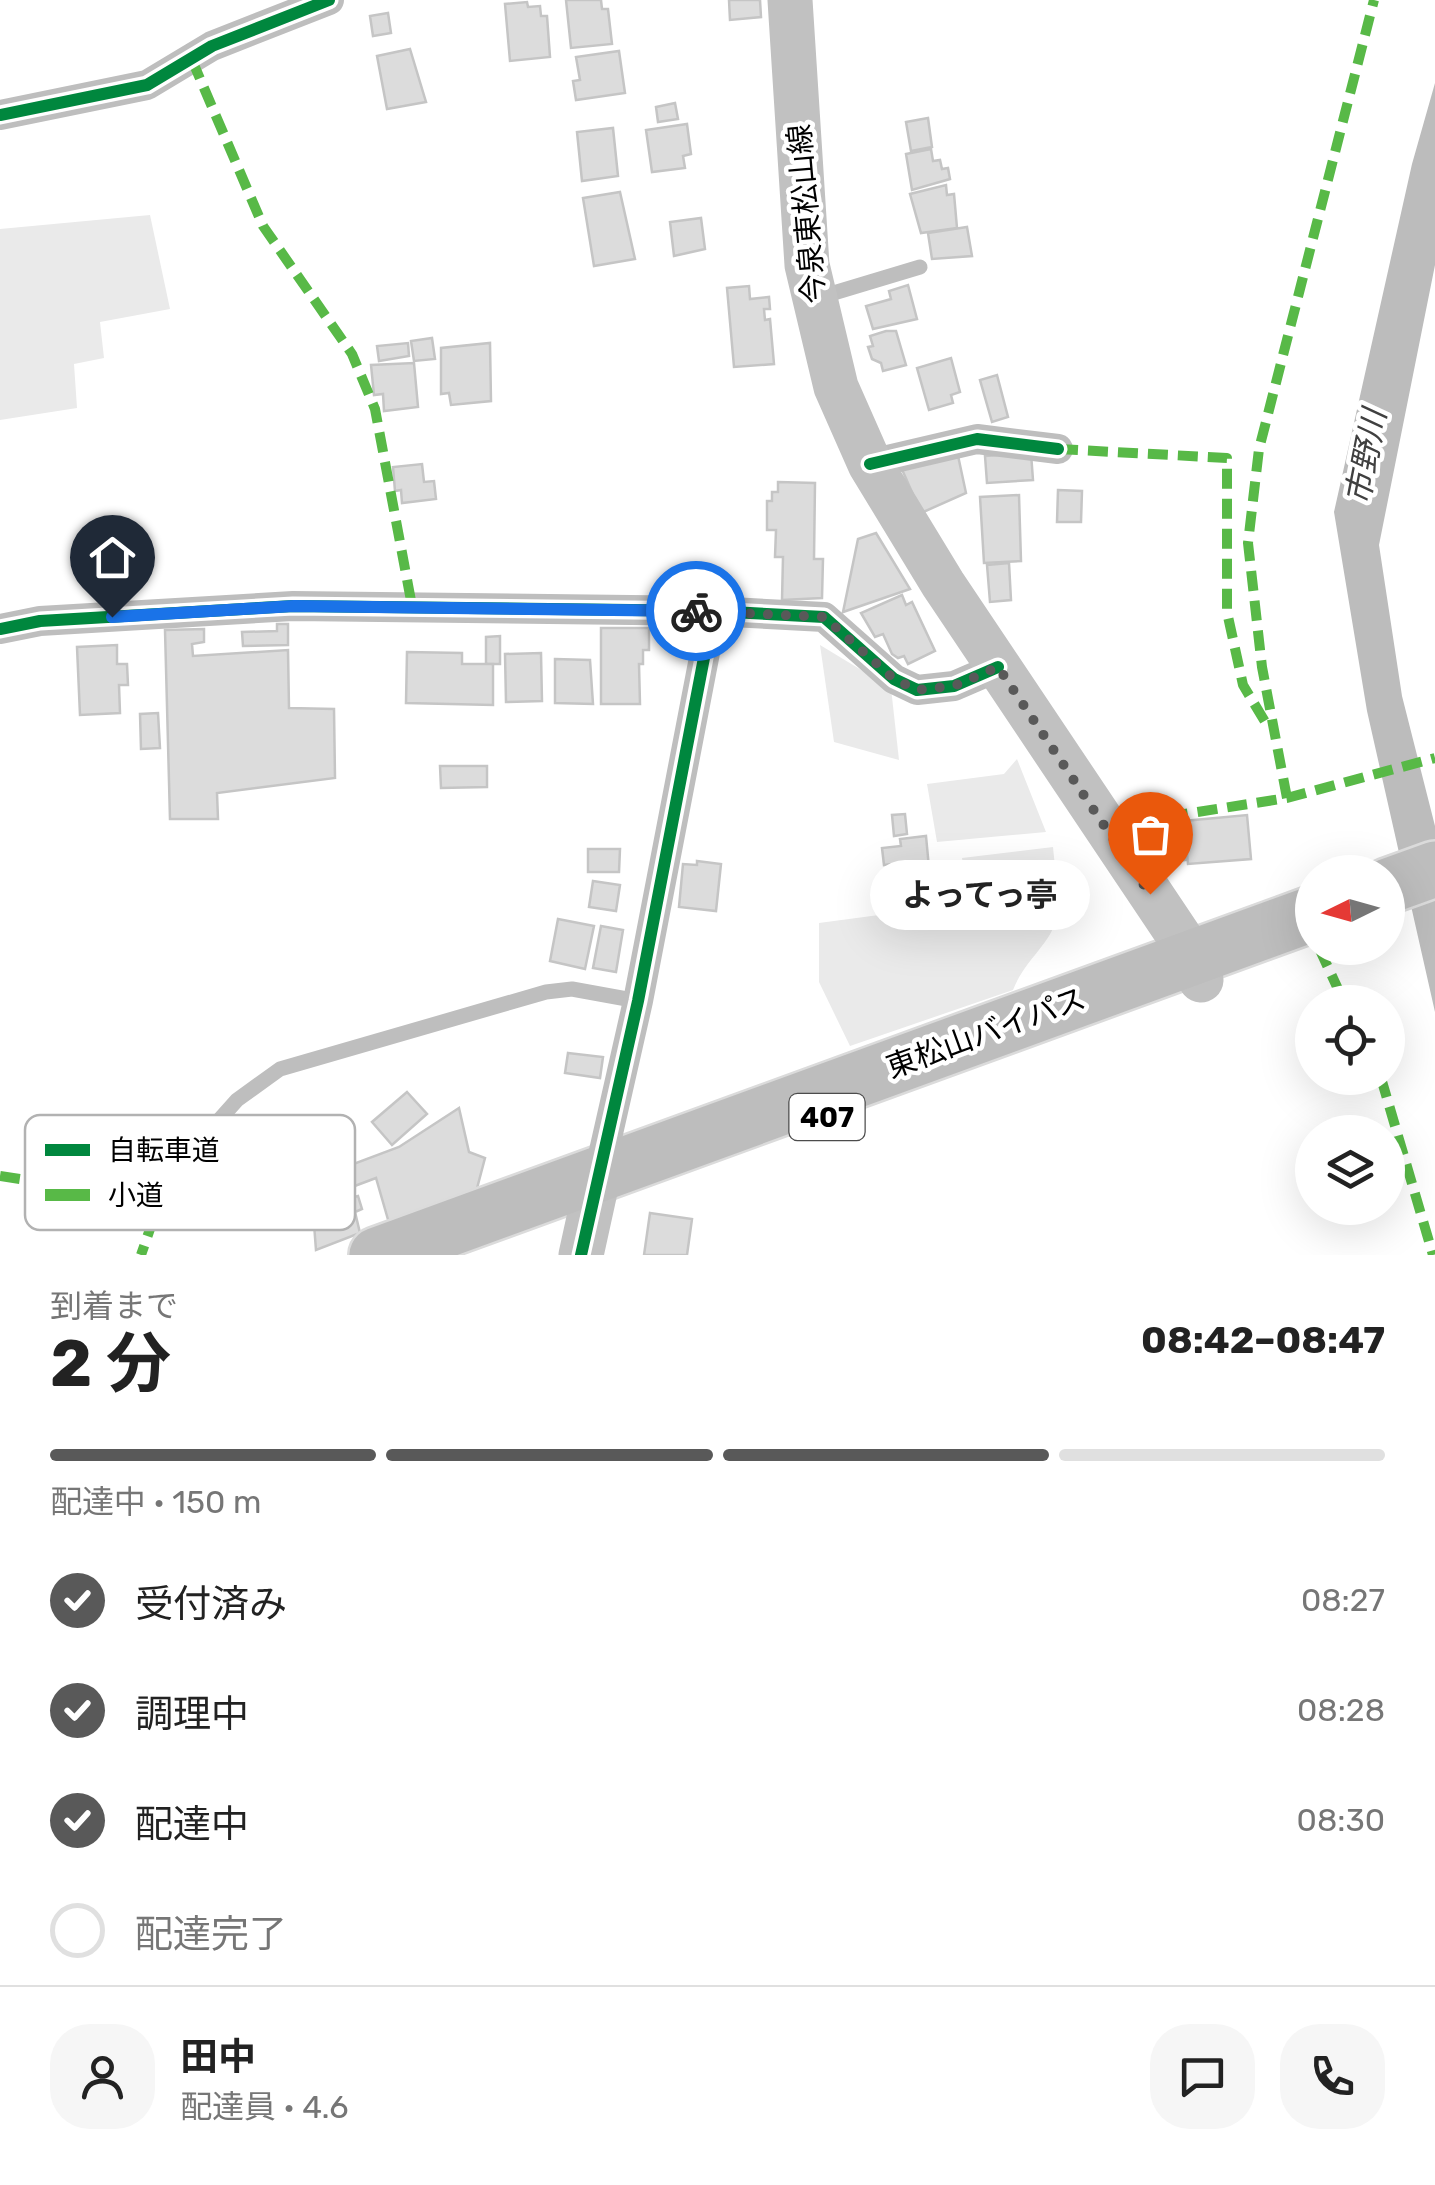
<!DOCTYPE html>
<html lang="ja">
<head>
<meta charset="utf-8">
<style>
  :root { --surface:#fff; --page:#f6f6f6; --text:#222; --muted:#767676; --line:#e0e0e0; --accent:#595959 }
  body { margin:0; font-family:Rubik,"Noto Sans JP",sans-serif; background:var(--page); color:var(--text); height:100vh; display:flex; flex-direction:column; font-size:38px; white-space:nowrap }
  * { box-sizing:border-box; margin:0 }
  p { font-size:32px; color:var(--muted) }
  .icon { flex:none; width:55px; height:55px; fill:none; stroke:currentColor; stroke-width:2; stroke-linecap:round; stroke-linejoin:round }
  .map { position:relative; height:1255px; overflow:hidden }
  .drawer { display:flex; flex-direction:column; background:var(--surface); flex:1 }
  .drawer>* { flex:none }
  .needle { width:65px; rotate:265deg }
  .controls { position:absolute; left:1295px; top:855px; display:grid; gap:20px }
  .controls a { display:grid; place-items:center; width:110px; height:110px; border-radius:50%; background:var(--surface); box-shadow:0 10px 40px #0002; font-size:50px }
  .pin { position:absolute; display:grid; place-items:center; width:85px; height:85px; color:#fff; margin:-102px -42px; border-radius:50% 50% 50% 0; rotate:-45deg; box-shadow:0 0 10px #0007 }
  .pin .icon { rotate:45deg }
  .courier { position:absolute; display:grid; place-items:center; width:100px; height:100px; margin:-50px; border:8px solid #1a73e8; border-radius:50%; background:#fff; color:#222; box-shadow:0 2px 12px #0007 }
  .bubble { position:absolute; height:70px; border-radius:35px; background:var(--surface); box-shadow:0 10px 40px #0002; font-size:32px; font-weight:700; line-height:70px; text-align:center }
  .summary em { font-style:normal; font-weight:700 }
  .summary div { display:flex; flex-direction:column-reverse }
  .summary { display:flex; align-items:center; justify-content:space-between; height:170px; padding:0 50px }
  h1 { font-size:65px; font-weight:700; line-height:75px }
  .bar { display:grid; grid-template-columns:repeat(4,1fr); gap:15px 10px; align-content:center; height:120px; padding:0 50px }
  .bar i { height:12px; border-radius:8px; background:var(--line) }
  .bar .current { background:var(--accent) }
  .bar p { grid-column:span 4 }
  .line { display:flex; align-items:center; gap:25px; padding:0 50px; border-top:2px solid var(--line) }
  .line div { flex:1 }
  .round { display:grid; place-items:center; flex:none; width:105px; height:105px; border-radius:40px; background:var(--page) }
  ol { padding:0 50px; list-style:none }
  li { display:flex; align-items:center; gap:30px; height:110px }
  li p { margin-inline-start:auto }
  li .icon { padding:10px; border-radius:50%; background:var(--accent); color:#fff; stroke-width:4 }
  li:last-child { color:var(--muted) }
  li i { width:55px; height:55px; border:5px solid var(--line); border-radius:50% }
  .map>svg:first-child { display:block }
</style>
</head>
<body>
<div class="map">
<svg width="1435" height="1255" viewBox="0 0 1435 1255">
  <rect width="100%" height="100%" fill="#fff"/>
  <g fill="#eaeaea">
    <polygon points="150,215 170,309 100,322 104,358 74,364 77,408 0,420 0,229"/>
    <polygon points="820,645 891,688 899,760 834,742"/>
    <polygon points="1017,759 1046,832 937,842 927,784 1004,774"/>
    <path d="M1053,847C1055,872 1064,913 1049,936C1036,956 1022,967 1013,990L850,1046L819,982V923L969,903L962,858Z"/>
  </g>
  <polygon fill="#bcbcbc" points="1435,83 1435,265 1379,545 1402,696 1435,826 1435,1012 1367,711 1334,512 1412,164"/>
  <g fill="#dcdcdc" stroke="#c5c5c5" stroke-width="2.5">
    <polygon points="566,0 601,0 602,9 608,9 612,44 571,48"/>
    <polygon points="729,0 760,0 761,17 730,20"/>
    <polygon points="527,2 528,7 540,6 541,16 547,16 550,57 510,61 505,4"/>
    <polygon points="388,13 391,33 373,36 370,16"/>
    <polygon points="410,49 426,102 387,109 377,56"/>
    <polygon points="619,51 625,93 576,100 573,81 580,80 576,57"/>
    <polygon points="675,103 678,119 658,122 656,107"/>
    <polygon points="928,118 932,147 911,151 906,122"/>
    <polygon points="687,124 691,154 683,156 685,168 652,172 646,130"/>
    <polygon points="613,128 618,176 582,181 577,132"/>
    <polygon points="931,149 933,161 940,160 942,169 948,168 950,179 912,190 906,154"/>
    <polygon points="946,185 947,195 954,194 957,228 921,233 910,194"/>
    <polygon points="620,192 635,259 594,266 583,198"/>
    <polygon points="701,218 705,249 674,256 670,222"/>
    <polygon points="967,227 972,256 932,259 928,233"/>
    <polygon points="908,285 917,319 873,329 866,306 891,299 889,291"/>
    <polygon points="749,286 750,299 769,297 770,309 764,309 765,320 770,319 774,364 734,367 727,288"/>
    <polygon points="886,331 896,331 906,365 883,371 881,363 872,359 868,347 873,346 870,336"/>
    <polygon points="432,338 435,359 414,361 411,341"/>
    <polygon points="408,343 409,356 379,361 377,346"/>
    <polygon points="490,343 491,401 451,405 449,393 441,394 441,348"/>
    <polygon points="951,358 960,392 951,395 953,403 929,410 917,368"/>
    <polygon points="414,363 418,407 384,411 383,394 374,395 371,365"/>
    <polygon points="997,375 1008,417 992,422 980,380"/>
    <polygon points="957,451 966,493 921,513 901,467"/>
    <polygon points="1031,453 1033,480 987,483 985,456"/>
    <polygon points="422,464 424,482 434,481 436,499 402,503 401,490 395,491 393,467"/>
    <polygon points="778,482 815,483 814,559 823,559 822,598 782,600 783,557 775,557 776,530 767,530 767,501 772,501 772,492 778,492"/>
    <polygon points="1058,490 1082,491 1081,522 1057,522"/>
    <polygon points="1019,495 1021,561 984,563 980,497"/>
    <polygon points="876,533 910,589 843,612 858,539"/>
    <polygon points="1009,563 1011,600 990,602 987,565"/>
    <polygon points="902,595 906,605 912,602 935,651 908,664 904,656 898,658 892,654 883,634 875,637 861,613"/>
    <polygon points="277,624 288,624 288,645 243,646 242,632 277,631"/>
    <polygon points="601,628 649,628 649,650 643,650 643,664 639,664 640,704 601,704"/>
    <polygon points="204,629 204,642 192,644 193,656 288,650 289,708 334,709 335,778 217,793 218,819 170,819 165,630"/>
    <polygon points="500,636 500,664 486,664 486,637"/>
    <polygon points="117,645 117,664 127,664 128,685 119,685 120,713 80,715 77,647"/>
    <polygon points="407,652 462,653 462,664 493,664 493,705 406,703"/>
    <polygon points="541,653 542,701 506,702 505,654"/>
    <polygon points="555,659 590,660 593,704 555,703"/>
    <polygon points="158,713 160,748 141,749 140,714"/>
    <polygon points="440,766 487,766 487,787 441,788"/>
    <polygon points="905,814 907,834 894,836 892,815"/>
    <polygon points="1247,815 1251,859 1188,864 1184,821"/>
    <polygon points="1183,824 1186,860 1169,862 1166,827"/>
    <polygon points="926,836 929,868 903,871 902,863 884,865 882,848 901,846 900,839"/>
    <polygon points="588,849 620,849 619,872 588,872"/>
    <polygon points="697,861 721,864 716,911 679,907 683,864 697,865"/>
    <polygon points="593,881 620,885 616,911 589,907"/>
    <polygon points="558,919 594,926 585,969 550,961"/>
    <polygon points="601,926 623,930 616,972 593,968"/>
    <polygon points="568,1053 603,1057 600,1078 565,1073"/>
    <polygon points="407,1092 427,1114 392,1145 372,1122"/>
    <polygon points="459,1108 469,1152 485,1158 476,1192 389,1223 376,1178 352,1187 348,1166 399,1147"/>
    <polygon points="341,1170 350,1198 358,1196 362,1209 355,1212 360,1233 316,1250 314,1224 320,1217 316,1178"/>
    <polygon points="650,1213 692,1219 687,1255 644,1255"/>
  </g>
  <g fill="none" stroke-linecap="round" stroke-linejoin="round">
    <defs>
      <g id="highway">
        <polyline points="1388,886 1435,869"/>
        <polyline points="377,1255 1312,914"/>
      </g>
    </defs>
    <use href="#highway" stroke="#dbdbdb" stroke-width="60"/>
    <g stroke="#bebebe" stroke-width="15">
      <polyline points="817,298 920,267"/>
      <polyline points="160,1200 195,1147 237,1100 280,1069 546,992 572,989 638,1001"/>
    </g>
    <g stroke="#bebebe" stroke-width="30">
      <polyline points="0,115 147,85 212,46 329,0"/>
      <polyline points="870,464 977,439 1058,449"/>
      <polyline points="0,629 40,621 293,606 713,611 824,617 894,679 917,690 954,686 998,667"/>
      <polyline points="599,1173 638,1001 713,611"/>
    </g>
    <g stroke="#c1c1c1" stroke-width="45">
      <polyline points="790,0 807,265 836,387 870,464 943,584 1193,957 1201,980"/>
      <polyline points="581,1255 599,1173"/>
    </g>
    <use href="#highway" stroke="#bdbdbd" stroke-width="55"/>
    <g stroke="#58b947" stroke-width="10" stroke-dasharray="20 10" stroke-linecap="butt">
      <polyline points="192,60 263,226 352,354 375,409 412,606"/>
      <polyline points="1058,449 1227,458 1227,612 1243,685 1267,725"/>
      <polyline points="1287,798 1262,667 1248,543 1259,449 1374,0"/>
      <polyline points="1112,836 1140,821 1287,798 1435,758"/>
      <polyline points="1319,948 1344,1002"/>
      <polyline points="1381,1078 1433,1255"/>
      <polyline points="0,1176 160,1200 141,1255"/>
    </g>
    <defs>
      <g id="cycleway">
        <polyline points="0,115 147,85 212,46 329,0"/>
        <polyline points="870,464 977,439 1058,449"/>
        <polyline points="0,629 40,621 293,606 713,611 824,617 894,679 917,690 954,686 998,667"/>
        <polyline points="581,1255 638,1001 713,611"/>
      </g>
    </defs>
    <use href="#cycleway" stroke="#fff" stroke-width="19"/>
    <use href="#cycleway" stroke="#00873e" stroke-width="12"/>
  </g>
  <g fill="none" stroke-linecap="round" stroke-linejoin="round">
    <polyline stroke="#595959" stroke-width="10" stroke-dasharray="0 18" points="696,611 824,617 894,679 917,690 954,686 998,667 1150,894"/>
    <polyline stroke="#1a73e8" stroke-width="12" points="112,617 294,606 696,611"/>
  </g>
  <g text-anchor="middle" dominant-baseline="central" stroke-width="9" stroke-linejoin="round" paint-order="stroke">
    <rect fill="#fff" stroke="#4c4c4c" stroke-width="2.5" x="789.5" y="1094" width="75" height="46" rx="8"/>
    <g font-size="28" font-weight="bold" fill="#000">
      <text x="827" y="1117">407</text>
    </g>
    <g font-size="30" fill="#000" stroke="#fff">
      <text transform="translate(807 214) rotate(-95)">今泉東松山線</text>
      <text transform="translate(986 1033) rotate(-20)">東松山バイパス</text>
    </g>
    <g font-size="32" font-style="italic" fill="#404040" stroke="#fff">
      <text transform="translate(1366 457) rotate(-79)">市野川</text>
    </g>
  </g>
  <rect x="25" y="1115" width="330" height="115" rx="15" fill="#fff" stroke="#b2b2b2" stroke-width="2.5"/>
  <rect x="45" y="1144" width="45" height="12" fill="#00873e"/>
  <rect x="45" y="1189" width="45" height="12" fill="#58b947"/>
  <g font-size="28" fill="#000">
    <text x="108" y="1160">自転車道</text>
    <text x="108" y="1205">小道</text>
  </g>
</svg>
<div class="controls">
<a><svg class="needle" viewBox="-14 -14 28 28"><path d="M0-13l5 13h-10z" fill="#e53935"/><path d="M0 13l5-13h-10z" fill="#767676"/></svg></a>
<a><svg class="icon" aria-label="locate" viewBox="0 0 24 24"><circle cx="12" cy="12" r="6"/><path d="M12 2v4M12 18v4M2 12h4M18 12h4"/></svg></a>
<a><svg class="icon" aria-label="layers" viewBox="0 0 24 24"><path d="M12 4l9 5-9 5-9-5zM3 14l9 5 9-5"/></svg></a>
</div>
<div class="pin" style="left:1150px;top:894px;background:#ea580c"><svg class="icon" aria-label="bag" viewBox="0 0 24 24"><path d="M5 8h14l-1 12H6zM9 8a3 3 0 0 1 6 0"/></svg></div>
<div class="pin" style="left:112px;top:617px;background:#1f2937"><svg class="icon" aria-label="home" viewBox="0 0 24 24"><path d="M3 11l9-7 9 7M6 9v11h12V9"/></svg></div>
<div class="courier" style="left:696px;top:611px"><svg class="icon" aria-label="bike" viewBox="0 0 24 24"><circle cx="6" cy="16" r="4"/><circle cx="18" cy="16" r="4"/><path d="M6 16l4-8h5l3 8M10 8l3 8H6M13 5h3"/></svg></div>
<div class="bubble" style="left:870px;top:860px;width:220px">よってっ亭</div>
</div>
<section class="drawer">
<div class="summary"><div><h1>2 分</h1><p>到着まで</p></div><em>08:42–08:47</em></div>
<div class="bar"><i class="current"></i><i class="current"></i><i class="current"></i><i></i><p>配達中 · 150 m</p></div>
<ol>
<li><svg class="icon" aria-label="check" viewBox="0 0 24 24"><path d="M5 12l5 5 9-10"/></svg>受付済み<p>08:27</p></li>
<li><svg class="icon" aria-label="check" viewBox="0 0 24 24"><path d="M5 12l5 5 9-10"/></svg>調理中<p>08:28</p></li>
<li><svg class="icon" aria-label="check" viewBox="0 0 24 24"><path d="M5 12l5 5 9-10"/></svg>配達中<p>08:30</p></li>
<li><i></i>配達完了</li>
</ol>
<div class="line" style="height:180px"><a class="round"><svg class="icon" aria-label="person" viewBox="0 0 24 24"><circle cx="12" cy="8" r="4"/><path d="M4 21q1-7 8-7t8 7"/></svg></a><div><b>田中</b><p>配達員 · 4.6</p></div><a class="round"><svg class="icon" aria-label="chat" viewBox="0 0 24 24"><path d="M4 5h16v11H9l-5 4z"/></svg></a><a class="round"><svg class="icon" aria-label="phone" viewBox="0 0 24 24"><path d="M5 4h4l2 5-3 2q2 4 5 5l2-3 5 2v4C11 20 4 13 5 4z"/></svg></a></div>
</section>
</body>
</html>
